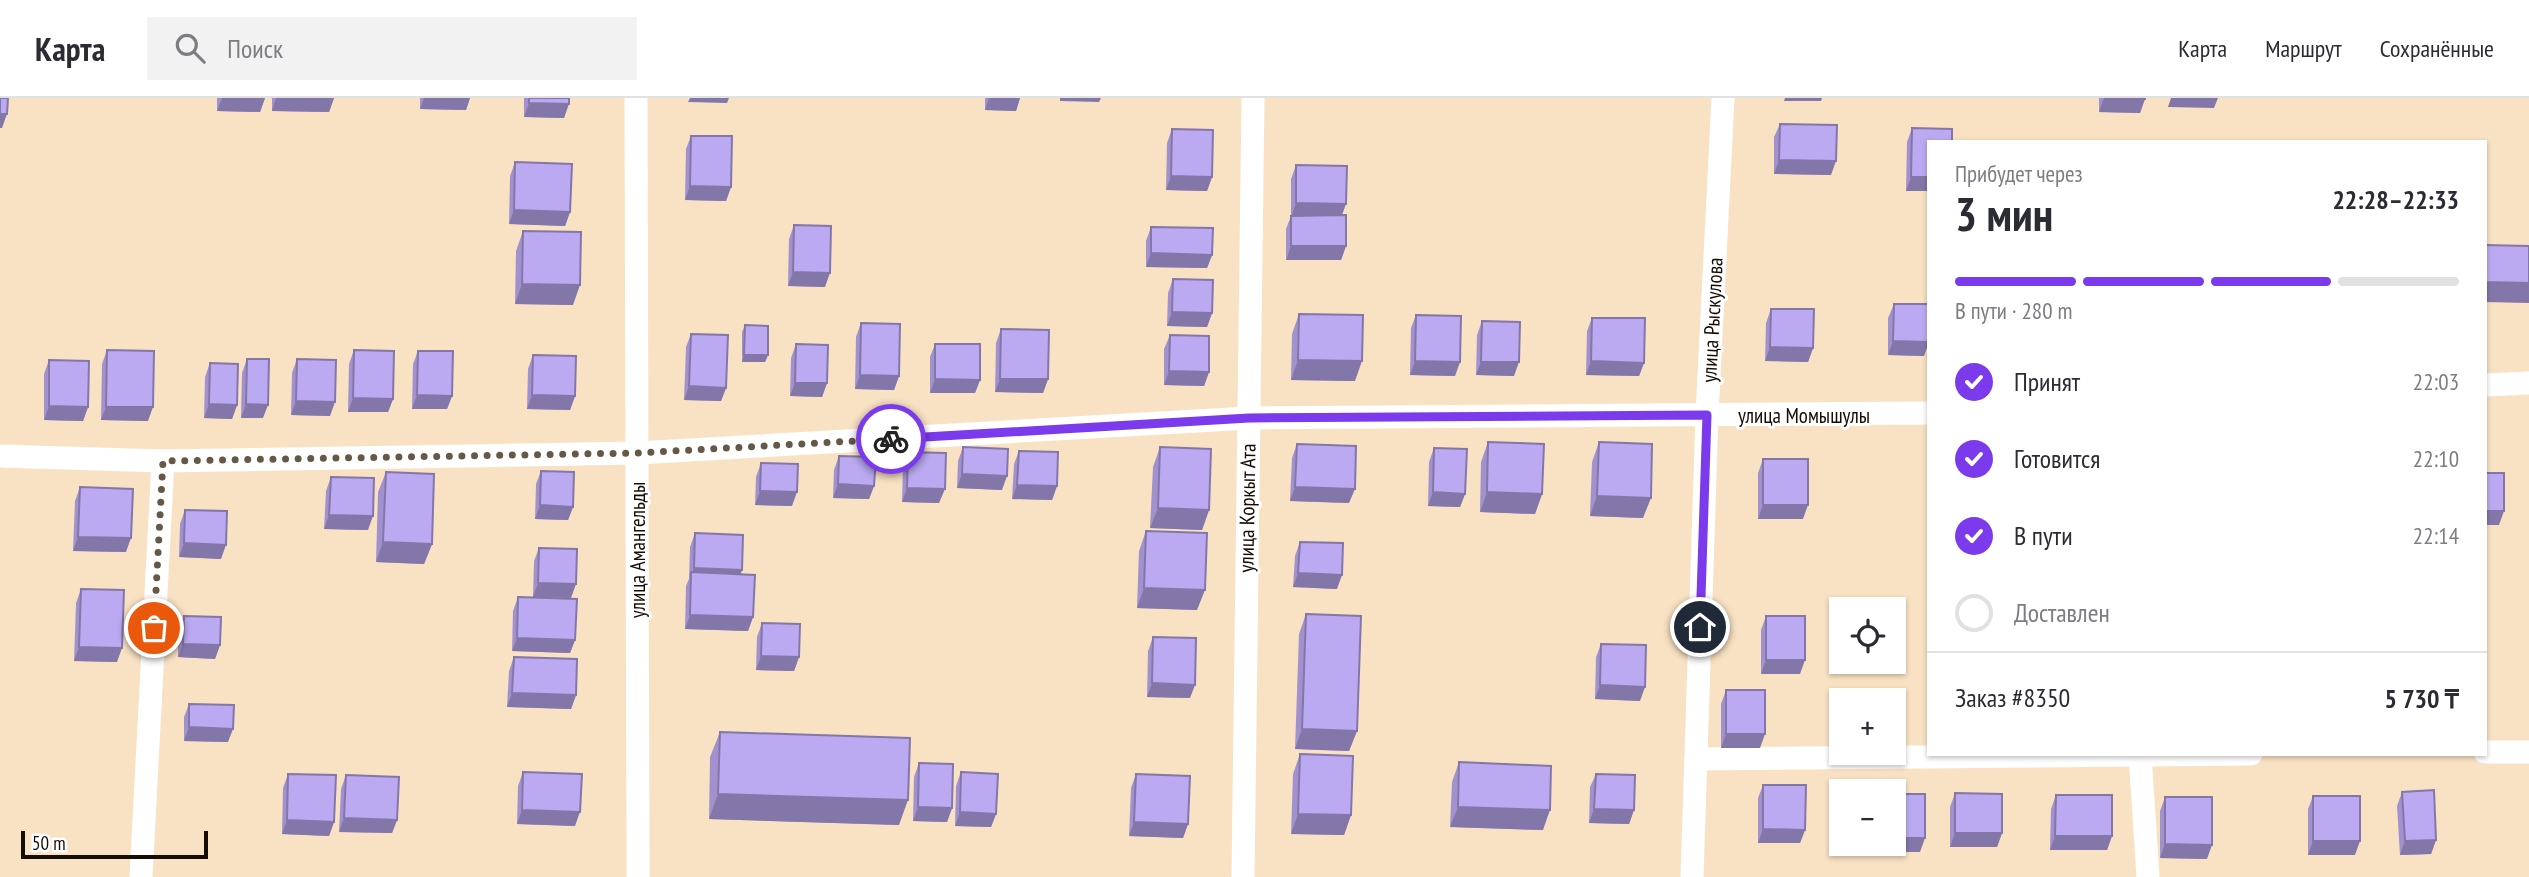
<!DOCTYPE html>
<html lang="ru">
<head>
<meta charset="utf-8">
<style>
  :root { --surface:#fff; --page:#f2f2f3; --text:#2b2b33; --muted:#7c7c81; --line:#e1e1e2; --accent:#7c3aed }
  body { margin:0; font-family:"PT Sans Narrow",sans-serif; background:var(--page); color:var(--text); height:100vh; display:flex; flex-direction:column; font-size:26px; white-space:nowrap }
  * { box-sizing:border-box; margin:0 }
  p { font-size:23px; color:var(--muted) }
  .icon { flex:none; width:38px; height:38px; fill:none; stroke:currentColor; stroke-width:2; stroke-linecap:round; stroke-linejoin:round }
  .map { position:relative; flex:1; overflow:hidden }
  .sheet { position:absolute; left:1927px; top:42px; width:560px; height:616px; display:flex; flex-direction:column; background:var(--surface); border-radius:0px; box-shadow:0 2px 5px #0004 }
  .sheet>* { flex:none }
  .tools { position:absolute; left:1829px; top:499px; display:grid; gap:14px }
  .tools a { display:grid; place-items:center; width:77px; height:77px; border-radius:0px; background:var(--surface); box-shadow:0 2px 5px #0004; font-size:35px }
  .scale { position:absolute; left:21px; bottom:18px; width:187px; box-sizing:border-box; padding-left:7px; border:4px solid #150d04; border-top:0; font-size:19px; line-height:24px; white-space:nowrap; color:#150d04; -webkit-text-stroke:5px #fff; paint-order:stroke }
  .pin { position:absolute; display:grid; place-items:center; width:60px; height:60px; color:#fff; margin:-30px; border:4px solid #fff; border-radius:50%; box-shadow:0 2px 7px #0007 }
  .courier { position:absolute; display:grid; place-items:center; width:70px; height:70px; margin:-35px; border:5px solid #7c3aed; border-radius:50%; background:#fff; color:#222; box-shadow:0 2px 9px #0007 }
  .head em { font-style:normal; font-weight:800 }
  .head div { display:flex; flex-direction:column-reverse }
  .head { display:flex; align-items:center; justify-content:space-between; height:119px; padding:0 28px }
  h1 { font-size:46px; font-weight:800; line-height:52px }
  .bar { display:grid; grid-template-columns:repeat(4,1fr); gap:10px 7px; align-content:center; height:84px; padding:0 28px }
  .bar i { height:9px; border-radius:5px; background:var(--line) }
  .bar .active { background:var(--accent) }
  .bar p { grid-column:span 4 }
  .line { display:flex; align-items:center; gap:18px; padding:0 28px; border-top:2px solid var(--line) }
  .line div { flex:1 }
  ol { padding:0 28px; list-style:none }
  li { display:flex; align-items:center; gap:21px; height:77px }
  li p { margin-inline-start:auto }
  li .icon { padding:7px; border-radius:50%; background:var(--accent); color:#fff; stroke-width:4 }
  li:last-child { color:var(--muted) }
  li i { width:38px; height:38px; border:4px solid var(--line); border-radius:50% }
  header { display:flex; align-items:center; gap:42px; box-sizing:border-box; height:98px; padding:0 35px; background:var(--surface); border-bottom:2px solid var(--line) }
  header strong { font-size:33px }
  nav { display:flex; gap:38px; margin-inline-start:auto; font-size:24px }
  .search { width:490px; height:63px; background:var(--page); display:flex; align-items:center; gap:18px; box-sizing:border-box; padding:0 24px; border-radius:0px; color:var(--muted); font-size:26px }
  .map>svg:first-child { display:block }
</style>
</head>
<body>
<header>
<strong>Карта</strong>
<div class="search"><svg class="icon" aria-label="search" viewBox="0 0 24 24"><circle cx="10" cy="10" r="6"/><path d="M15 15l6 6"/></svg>Поиск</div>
<nav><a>Карта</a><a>Маршрут</a><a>Сохранённые</a></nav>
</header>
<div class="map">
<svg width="2529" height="779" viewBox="0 0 2529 779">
  <rect width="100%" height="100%" fill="#f9e2c3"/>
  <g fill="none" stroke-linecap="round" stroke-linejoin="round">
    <g stroke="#fff" stroke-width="23">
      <polyline points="636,0 638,779"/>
      <polyline points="2485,287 2529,285"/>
      <polyline points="0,358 163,363 637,355 1249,320 1928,315"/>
      <polyline points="2485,654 2529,654"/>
      <polyline points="2140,656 2148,779"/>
      <polyline points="1696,661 2251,656"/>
      <polyline points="141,779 163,363"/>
      <polyline points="1243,779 1253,0"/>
      <polyline points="1692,779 1707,317 1723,0"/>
    </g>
  </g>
  <g fill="#a192cf">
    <polygon points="217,0 265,0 260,14 217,13"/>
    <polygon points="272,0 334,0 329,14 272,13"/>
    <polygon points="420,0 470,0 466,12 420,11"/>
    <polygon points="524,0 569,0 564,20 524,19"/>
    <polygon points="985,0 1020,0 1016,13 985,12"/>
    <polygon points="2099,0 2145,0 2140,15 2099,14"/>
    <polygon points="1780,26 1831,77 1774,76 1774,39"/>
    <polygon points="1912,30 1928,44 1928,93 1906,93 1907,44"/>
    <polygon points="1172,31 1212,79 1207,93 1166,92 1167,45"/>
    <polygon points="691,38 731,89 726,103 685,102 686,51"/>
    <polygon points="515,64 570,114 565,128 509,126 510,78"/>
    <polygon points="1296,67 1342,117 1346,148 1341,162 1286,162 1286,131 1291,118 1291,81"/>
    <polygon points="794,127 825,189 788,188 789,141"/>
    <polygon points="1151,129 1212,157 1207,170 1146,169 1146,143"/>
    <polygon points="523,133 573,207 515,206 516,153"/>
    <polygon points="1173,181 1212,215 1207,229 1167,228 1168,195"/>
    <polygon points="1894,206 1924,258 1888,257 1888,220"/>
    <polygon points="1771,211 1813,250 1808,264 1765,263 1766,225"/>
    <polygon points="1299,216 1355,283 1291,282 1292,236"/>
    <polygon points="1416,217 1455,278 1410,277 1411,230"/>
    <polygon points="1592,220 1644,265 1639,278 1586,277 1587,233"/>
    <polygon points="1482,223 1514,278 1476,277 1477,237"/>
    <polygon points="861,225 899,278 894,292 855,291 856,239"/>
    <polygon points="745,227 768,257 765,264 742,264 742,234"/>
    <polygon points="1001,231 1048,281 1043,295 995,294 996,245"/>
    <polygon points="691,236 726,290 721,303 684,302 686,249"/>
    <polygon points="1170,237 1209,274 1204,288 1164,287 1164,251"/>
    <polygon points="796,246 827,285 822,299 790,298 791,260"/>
    <polygon points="935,246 980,282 975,295 930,295 930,259"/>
    <polygon points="107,252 148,323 101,322 102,266"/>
    <polygon points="354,252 393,301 388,314 348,314 349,266"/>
    <polygon points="418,253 452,298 447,311 412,311 413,266"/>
    <polygon points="533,257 575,298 570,312 527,311 528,271"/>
    <polygon points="247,261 263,320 241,320 242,275"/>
    <polygon points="297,261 330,318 291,317 292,275"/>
    <polygon points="49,262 88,309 83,323 44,322 44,276"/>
    <polygon points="210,265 237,307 232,321 204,320 205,279"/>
    <polygon points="1488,344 1542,396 1535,416 1480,414 1481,364"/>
    <polygon points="1599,344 1643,420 1590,418 1592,364"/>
    <polygon points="1297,346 1349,405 1290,403 1292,360"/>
    <polygon points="963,349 1002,392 957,390 958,363"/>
    <polygon points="1160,349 1209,412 1202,432 1150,430 1153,369"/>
    <polygon points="1434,350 1465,396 1460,409 1428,408 1429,364"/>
    <polygon points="1019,353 1057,388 1052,402 1012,401 1014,366"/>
    <polygon points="908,354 939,405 902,404 903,368"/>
    <polygon points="839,358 874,388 869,401 833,400 834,372"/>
    <polygon points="1763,361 1803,421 1758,421 1758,375"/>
    <polygon points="761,365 792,408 755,407 756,379"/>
    <polygon points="541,373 573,409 568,422 535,421 536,386"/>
    <polygon points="386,374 432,446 424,466 376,464 378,394"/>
    <polygon points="331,379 368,432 324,431 326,393"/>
    <polygon points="80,389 126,454 73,453 75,403"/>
    <polygon points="185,412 221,461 179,459 180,426"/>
    <polygon points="1146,433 1197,512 1137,510 1139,453"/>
    <polygon points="695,435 742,472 740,476 753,519 748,533 685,531 686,488 689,481 690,449"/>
    <polygon points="1300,444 1337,491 1293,489 1295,458"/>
    <polygon points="539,450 571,500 533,499 534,463"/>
    <polygon points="81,491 117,564 74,563 76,505"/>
    <polygon points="518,499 575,542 570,555 512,553 513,513"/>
    <polygon points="1306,516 1357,633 1349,653 1295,651 1299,536"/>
    <polygon points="184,518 220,547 215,561 178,559 178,532"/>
    <polygon points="1766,518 1800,576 1761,576 1761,532"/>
    <polygon points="762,525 799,559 794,573 756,572 757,539"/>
    <polygon points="1153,539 1190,600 1147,599 1148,553"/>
    <polygon points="1601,546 1640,603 1595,601 1596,559"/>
    <polygon points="514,559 576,597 571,611 507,609 509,573"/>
    <polygon points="1726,592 1760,650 1721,650 1721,606"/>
    <polygon points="189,606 228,644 184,643 184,619"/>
    <polygon points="720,634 899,727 709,721 710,659"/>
    <polygon points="1300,656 1351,717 1344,737 1291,736 1293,676"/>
    <polygon points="1459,664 1543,732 1450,729 1452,684"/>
    <polygon points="919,665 952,710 947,724 913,723 914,679"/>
    <polygon points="523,674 575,728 517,726 518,688"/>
    <polygon points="961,674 996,716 991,729 955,728 956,688"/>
    <polygon points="288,676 334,724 329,738 282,736 283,690"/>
    <polygon points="1136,676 1188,726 1183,740 1129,738 1131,690"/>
    <polygon points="1596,676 1634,712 1629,726 1589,725 1590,689"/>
    <polygon points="346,677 397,722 392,735 339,734 341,691"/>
    <polygon points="1763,687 1805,732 1800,745 1758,745 1758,700"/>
    <polygon points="2402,694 2436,742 2431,756 2400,757 2397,708"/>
    <polygon points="1955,695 2002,735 1997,749 1950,749 1950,709"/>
    <polygon points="2056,697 2112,738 2107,752 2050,752 2051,711"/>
    <polygon points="2313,698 2355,757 2308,757 2308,711"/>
    <polygon points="2165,699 2207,761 2160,760 2160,713"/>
  </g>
  <g fill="#8377a9">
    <polygon points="222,0 265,0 260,14 217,13"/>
    <polygon points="276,0 334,0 329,14 272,13"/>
    <polygon points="424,0 470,0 466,12 420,11"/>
    <polygon points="690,0 729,0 727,5 688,4"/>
    <polygon points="989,0 1020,0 1016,13 985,12"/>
    <polygon points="1060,0 1101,0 1099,4 1060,3"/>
    <polygon points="1785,0 1822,0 1821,3 1784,3"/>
    <polygon points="2104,0 2145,1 2140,15 2099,14"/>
    <polygon points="2171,0 2218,0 2214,10 2168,9"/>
    <polygon points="529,5 569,6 564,20 524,19"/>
    <polygon points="0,16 7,16 2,30 0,30"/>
    <polygon points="1779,62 1836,63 1831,77 1774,76"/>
    <polygon points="1171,78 1212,79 1207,93 1166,92"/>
    <polygon points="1911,79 1928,79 1928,93 1906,93"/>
    <polygon points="690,88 731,89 726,103 685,102"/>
    <polygon points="1296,105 1346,106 1341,120 1291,119"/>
    <polygon points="514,112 570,114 565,128 509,126"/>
    <polygon points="1291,148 1346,148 1341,162 1286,162"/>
    <polygon points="1151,155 1212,157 1207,170 1146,169"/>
    <polygon points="793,174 830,175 825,189 788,188"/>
    <polygon points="2485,184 2529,185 2529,205 2485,204"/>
    <polygon points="522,186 580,187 573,207 515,206"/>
    <polygon points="1172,214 1212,215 1207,229 1167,228"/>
    <polygon points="1893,243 1928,244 1928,247 1924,258 1888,257"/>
    <polygon points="1770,249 1813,250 1808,264 1765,263"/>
    <polygon points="744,257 768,257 765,264 742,264"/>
    <polygon points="1298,262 1362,263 1355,283 1291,282"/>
    <polygon points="1415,263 1460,264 1455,278 1410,277"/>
    <polygon points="1591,263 1644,265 1639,278 1586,277"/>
    <polygon points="1481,264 1519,264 1514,278 1476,277"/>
    <polygon points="1169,273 1209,274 1204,288 1164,287"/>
    <polygon points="860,277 899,278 894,292 855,291"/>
    <polygon points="935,281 980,282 975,295 930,295"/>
    <polygon points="1000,281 1048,281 1043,295 995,294"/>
    <polygon points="795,285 827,285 822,299 790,298"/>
    <polygon points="689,288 726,290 721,303 684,302"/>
    <polygon points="417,297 452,298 447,311 412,311"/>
    <polygon points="532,297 575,298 570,312 527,311"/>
    <polygon points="353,300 393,301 388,314 348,314"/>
    <polygon points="296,303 335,304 330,318 291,317"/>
    <polygon points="209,306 237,307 232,321 204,320"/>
    <polygon points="246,306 268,307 263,320 241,320"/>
    <polygon points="49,308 88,309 83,323 44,322"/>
    <polygon points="106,309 153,309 148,323 101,322"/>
    <polygon points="962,376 1007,378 1002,392 957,390"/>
    <polygon points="838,386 874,388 869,401 833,400"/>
    <polygon points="1017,387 1057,388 1052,402 1012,401"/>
    <polygon points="1295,389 1355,391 1349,405 1290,403"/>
    <polygon points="907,390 945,391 939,405 902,404"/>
    <polygon points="760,393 797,394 792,408 755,407"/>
    <polygon points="1433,394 1465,396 1460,409 1428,408"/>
    <polygon points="1487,394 1542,396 1535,416 1480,414"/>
    <polygon points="1597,398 1651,400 1643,420 1590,418"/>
    <polygon points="540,407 573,409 568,422 535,421"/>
    <polygon points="1763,407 1808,407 1803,421 1758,421"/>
    <polygon points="1158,410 1209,412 1202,432 1150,430"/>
    <polygon points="2485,413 2504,413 2499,427 2485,427"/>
    <polygon points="329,417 373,418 368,432 324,431"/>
    <polygon points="78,439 131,440 126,454 73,453"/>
    <polygon points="383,444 432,446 424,466 376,464"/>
    <polygon points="184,445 226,447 221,461 179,459"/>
    <polygon points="694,470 742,472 737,486 691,478"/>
    <polygon points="1298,475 1342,477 1337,491 1293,489"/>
    <polygon points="538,485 576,486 571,500 533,499"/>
    <polygon points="1144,490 1205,492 1197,512 1137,510"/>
    <polygon points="690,517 753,519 748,533 685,531"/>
    <polygon points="517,540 575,542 570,555 512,553"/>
    <polygon points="183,546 220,547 215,561 178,559"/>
    <polygon points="79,549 122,550 117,564 74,563"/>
    <polygon points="761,558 799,559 794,573 756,572"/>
    <polygon points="1766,562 1805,562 1800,576 1761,576"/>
    <polygon points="1152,585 1195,587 1190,600 1147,599"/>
    <polygon points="1600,587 1645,589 1640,603 1595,601"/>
    <polygon points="512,595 576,597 571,611 507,609"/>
    <polygon points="189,629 233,631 228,644 184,643"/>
    <polygon points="1302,631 1357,633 1349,653 1295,651"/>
    <polygon points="1726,636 1765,636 1760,650 1721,650"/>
    <polygon points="718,696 908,702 899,727 709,721"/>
    <polygon points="918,709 952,710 947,724 913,723"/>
    <polygon points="1458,709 1550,712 1543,732 1450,729"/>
    <polygon points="1594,711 1634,712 1629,726 1589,725"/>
    <polygon points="522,712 580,714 575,728 517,726"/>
    <polygon points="960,714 996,716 991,729 955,728"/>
    <polygon points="1298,716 1351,717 1344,737 1291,736"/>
    <polygon points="344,720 397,722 392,735 339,734"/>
    <polygon points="287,722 334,724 329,738 282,736"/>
    <polygon points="1134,724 1188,726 1183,740 1129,738"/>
    <polygon points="1763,731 1805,732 1800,745 1758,745"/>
    <polygon points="1955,735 2002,735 1997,749 1950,749"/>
    <polygon points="2055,738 2112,738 2107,752 2050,752"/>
    <polygon points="1894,740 1925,740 1920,754 1869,754 1872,746 1894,746"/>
    <polygon points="2436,742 2431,756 2400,757 2405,743"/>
    <polygon points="2313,743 2360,743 2355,757 2308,757"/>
    <polygon points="2165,746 2212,747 2207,761 2160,760"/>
  </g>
  <g fill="#bbaaf1" stroke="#8377a9" stroke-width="2">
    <polygon points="0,0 8,0 7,16 0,16"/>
    <polygon points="529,0 569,0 569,6 529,5"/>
    <polygon points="2104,0 2145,0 2145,1"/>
    <polygon points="1780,26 1837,27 1836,63 1779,62"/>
    <polygon points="1912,30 1952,31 1952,44 1928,44 1928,79 1911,79"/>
    <polygon points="1172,31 1213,32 1212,79 1171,78"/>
    <polygon points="691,38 732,38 731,89 690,88"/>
    <polygon points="515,64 572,66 570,114 514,112"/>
    <polygon points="1296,67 1347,68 1346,106 1296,105"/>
    <polygon points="1346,117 1346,148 1291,148 1291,118"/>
    <polygon points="794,127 831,128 830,175 793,174"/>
    <polygon points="1151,129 1213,130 1212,157 1151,155"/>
    <polygon points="523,133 581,134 580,187 522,186"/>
    <polygon points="2485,147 2529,148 2529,185 2485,184"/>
    <polygon points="1173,181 1213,182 1212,215 1172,214"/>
    <polygon points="1894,206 1928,206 1928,244 1893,243"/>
    <polygon points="1771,211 1814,211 1813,250 1770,249"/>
    <polygon points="1299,216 1363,217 1362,263 1298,262"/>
    <polygon points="1416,217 1461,218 1460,264 1415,263"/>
    <polygon points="1592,220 1645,220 1644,265 1591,263"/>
    <polygon points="1482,223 1520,224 1519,264 1481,264"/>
    <polygon points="861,225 900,226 899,278 860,277"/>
    <polygon points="745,227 768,228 768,257 744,257"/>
    <polygon points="1001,231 1049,232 1048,281 1000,281"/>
    <polygon points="691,236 728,237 726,290 689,288"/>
    <polygon points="1170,237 1209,238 1209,274 1169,273"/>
    <polygon points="796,246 828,247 827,285 795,285"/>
    <polygon points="935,246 980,246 980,282 935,281"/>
    <polygon points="107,252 154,253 153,309 106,309"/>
    <polygon points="354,252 394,253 393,301 353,300"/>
    <polygon points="418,253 453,253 452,298 417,297"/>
    <polygon points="533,257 576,258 575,298 532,297"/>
    <polygon points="247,261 269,261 268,307 246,306"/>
    <polygon points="297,261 336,262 335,304 296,303"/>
    <polygon points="49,262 89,263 88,309 49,308"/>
    <polygon points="210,265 238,266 237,307 209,306"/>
    <polygon points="1488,344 1544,346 1542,396 1487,394"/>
    <polygon points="1599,344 1652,346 1651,400 1597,398"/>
    <polygon points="1297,346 1356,348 1355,391 1295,389"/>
    <polygon points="963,349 1008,351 1007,378 962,376"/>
    <polygon points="1160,349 1211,351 1209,412 1158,410"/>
    <polygon points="1434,350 1467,351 1465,396 1433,394"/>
    <polygon points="1019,353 1058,354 1057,388 1017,387"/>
    <polygon points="908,354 946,355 945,391 907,390"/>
    <polygon points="839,358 876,359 874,388 838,386"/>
    <rect x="1763" y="361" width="45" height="46"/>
    <polygon points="761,365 798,366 797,394 760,393"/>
    <polygon points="541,373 574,374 573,409 540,407"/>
    <polygon points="386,374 434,376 432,446 383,444"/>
    <rect x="2485" y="375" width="19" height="38"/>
    <polygon points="331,379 374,380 373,418 329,417"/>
    <polygon points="80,389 133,391 131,440 78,439"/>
    <polygon points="185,412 227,413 226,447 184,445"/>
    <polygon points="1146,433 1207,435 1205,492 1144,490"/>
    <polygon points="695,435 743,437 742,472 694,470"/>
    <polygon points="1300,444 1343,445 1342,477 1298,475"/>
    <polygon points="539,450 577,451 576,486 538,485"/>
    <polygon points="691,474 755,477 753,519 690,517"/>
    <polygon points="81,491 124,492 122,550 79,549"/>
    <polygon points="518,499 577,501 575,542 517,540"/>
    <polygon points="1306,516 1361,518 1357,633 1302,631"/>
    <polygon points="184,518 221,519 220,547 183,546"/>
    <rect x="1766" y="518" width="39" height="44"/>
    <polygon points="762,525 800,526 799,559 761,558"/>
    <polygon points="1153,539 1196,540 1195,587 1152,585"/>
    <polygon points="1601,546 1646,547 1645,589 1600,587"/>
    <polygon points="514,559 577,561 576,597 512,595"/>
    <rect x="1726" y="592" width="39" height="44"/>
    <polygon points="189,606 234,607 233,631 189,629"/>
    <polygon points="720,634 910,640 908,702 718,696"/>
    <polygon points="1300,656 1353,658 1351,717 1298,716"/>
    <polygon points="1459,664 1551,668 1550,712 1458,709"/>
    <polygon points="919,665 953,666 952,710 918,709"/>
    <polygon points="523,674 582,676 580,714 522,712"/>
    <polygon points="961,674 998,676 996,716 960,714"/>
    <polygon points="288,676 336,677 334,724 287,722"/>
    <polygon points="1136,676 1190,678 1188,726 1134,724"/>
    <polygon points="1596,676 1635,677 1634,712 1594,711"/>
    <polygon points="346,677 399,679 397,722 344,720"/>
    <polygon points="1763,687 1806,687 1805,732 1763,731"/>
    <polygon points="2434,692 2436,742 2405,743 2402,694"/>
    <polygon points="1955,695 2002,696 2002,735 1955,735"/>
    <rect x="1894" y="696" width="31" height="44"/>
    <polygon points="2056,697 2112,697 2112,738 2055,738"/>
    <rect x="2313" y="698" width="47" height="45"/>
    <polygon points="2165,699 2212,699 2212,747 2165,746"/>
  </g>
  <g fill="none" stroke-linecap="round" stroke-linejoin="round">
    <polyline stroke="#655847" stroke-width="7" stroke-dasharray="0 12.6" points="154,530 163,363 637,355 891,341"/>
    <polyline stroke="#7c3aed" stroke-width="9" points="891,341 1249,320 1707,317 1700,529"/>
  </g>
  <g text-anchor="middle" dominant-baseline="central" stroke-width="6" stroke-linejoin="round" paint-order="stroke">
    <g font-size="21" fill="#150d04" stroke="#fff">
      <text transform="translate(1712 222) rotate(-87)">улица Рыскулова</text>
      <text x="1804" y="317">улица Момышулы</text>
      <text transform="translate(1247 410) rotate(-89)">улица Коркыт Ата</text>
      <text transform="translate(637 452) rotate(-90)">улица Амангельды</text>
    </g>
  </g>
</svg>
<div class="tools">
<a><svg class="icon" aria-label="locate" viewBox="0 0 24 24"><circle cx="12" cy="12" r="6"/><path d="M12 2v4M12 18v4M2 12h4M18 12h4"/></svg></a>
<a>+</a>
<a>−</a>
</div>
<div class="scale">50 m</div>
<div class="pin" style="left:154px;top:530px;background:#ea580c"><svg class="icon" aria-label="bag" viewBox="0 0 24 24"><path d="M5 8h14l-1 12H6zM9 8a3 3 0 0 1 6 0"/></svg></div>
<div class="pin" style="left:1700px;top:529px;background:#1f2937"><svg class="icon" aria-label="home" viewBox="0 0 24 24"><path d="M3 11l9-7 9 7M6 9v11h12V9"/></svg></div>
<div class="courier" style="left:891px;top:341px"><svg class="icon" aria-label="bike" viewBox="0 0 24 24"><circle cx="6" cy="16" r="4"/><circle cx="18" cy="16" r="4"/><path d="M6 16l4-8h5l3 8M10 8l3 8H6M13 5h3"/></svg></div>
<section class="sheet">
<div class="head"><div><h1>3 мин</h1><p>Прибудет через</p></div><em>22:28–22:33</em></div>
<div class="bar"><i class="active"></i><i class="active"></i><i class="active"></i><i></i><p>В пути · 280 m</p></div>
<ol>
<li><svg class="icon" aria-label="check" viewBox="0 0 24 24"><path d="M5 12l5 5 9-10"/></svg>Принят<p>22:03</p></li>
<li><svg class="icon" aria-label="check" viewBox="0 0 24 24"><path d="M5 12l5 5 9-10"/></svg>Готовится<p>22:10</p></li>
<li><svg class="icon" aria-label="check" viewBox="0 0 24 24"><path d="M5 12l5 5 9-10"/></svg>В пути<p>22:14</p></li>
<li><i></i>Доставлен</li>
</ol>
<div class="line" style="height:91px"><div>Заказ #8350</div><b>5 730 ₸</b></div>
</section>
</div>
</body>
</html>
